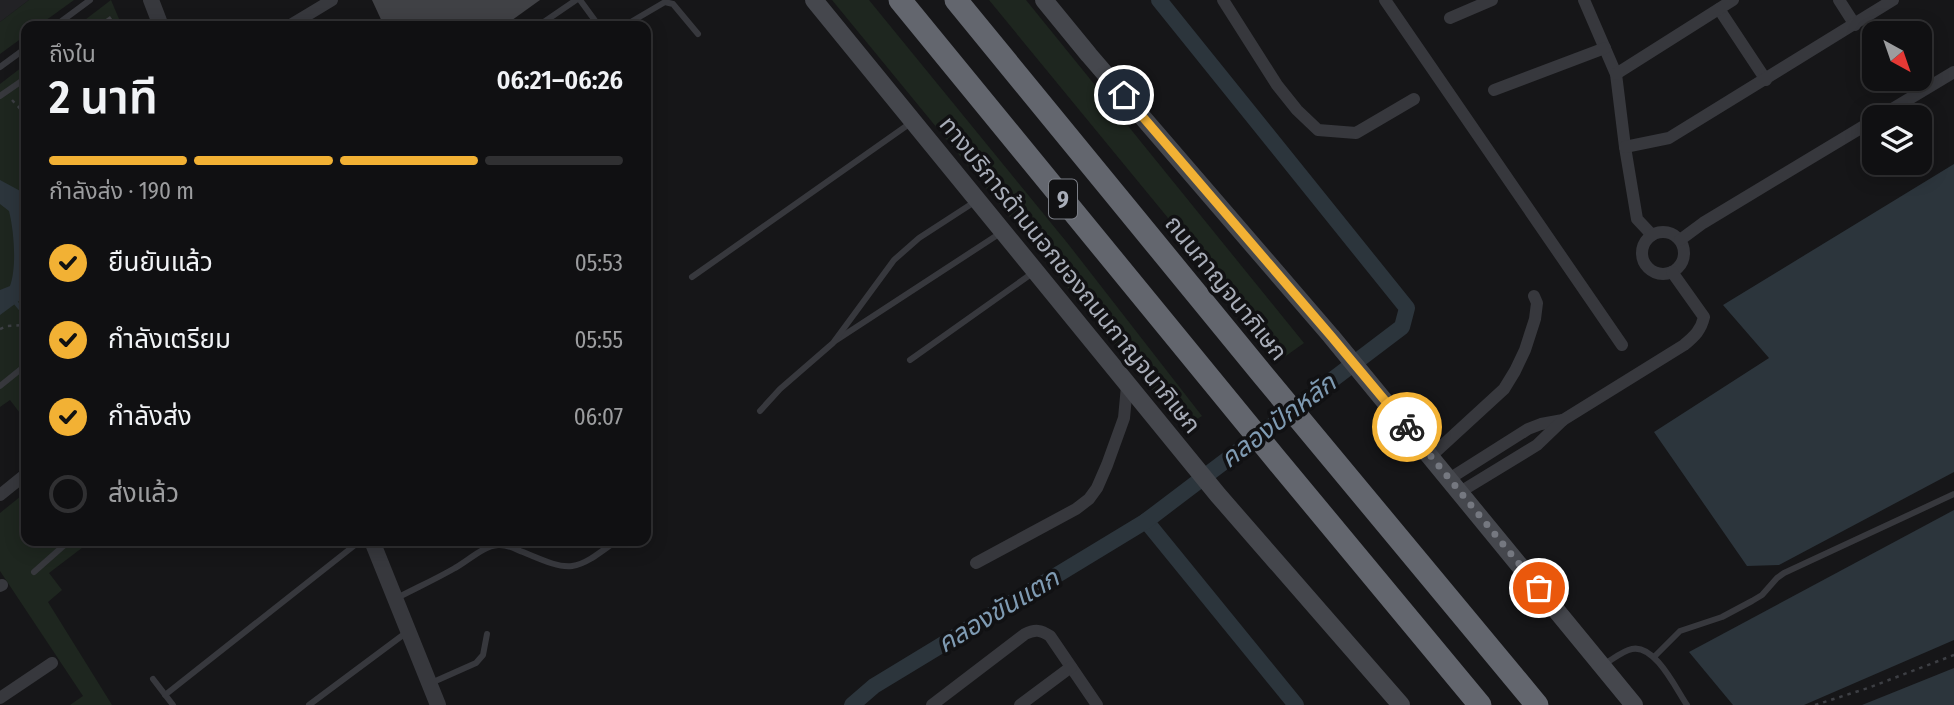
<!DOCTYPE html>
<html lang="th">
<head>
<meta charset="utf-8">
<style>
  :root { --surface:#101012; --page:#19191b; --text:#f1f3f6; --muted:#9c9d9f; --line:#303032; --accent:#f2b134 }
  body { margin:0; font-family:"Fira Sans Condensed","Noto Sans Thai",sans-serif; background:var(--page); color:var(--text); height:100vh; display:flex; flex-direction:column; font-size:26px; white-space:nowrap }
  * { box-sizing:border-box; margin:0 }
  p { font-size:23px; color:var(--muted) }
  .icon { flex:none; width:38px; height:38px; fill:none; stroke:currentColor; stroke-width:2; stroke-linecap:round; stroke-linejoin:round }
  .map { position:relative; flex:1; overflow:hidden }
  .sheet { position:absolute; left:21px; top:21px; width:630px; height:525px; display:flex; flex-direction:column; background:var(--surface); border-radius:14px; box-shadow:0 4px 18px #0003,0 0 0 2px var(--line) }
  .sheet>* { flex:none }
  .needle { width:46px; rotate:140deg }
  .buttons { position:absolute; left:1862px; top:21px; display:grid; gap:14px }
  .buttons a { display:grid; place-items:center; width:70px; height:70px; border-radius:14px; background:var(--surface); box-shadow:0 4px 18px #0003,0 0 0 2px var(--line); font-size:35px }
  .pin { position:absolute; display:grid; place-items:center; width:60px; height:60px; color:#fff; margin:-30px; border:4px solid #fff; border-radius:50%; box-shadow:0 2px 7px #0007 }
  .courier { position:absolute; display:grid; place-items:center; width:70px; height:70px; margin:-35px; border:5px solid #f2b134; border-radius:50%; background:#fff; color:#222; box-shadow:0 2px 9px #0007 }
  .summary em { font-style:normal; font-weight:600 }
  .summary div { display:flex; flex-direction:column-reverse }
  .summary { display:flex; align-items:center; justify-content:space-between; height:119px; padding:0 28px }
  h1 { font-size:46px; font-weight:600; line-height:52px }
  .bar { display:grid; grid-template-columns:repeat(4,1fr); gap:10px 7px; align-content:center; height:84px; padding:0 28px }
  .bar i { height:9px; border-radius:5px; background:var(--line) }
  .bar .current { background:var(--accent) }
  .bar p { grid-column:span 4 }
  ol { padding:0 28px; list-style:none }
  li { display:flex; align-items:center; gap:21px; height:77px }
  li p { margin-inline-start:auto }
  li .icon { padding:7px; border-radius:50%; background:var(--accent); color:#111; stroke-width:4 }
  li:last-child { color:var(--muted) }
  li i { width:38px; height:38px; border:4px solid var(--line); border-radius:50% }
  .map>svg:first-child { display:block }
</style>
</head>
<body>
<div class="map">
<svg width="1954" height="705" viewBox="0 0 1954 705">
  <rect width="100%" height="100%" fill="#161618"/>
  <polygon fill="#222225" points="0,0 29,0 0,22"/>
  <g fill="#1e261f">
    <polygon points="29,0 74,0 38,26 26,26 26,35 0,54 0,22"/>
    <polygon points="111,0 122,26 77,26"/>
    <polygon points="832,0 869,0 1069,245 1202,416 1183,428"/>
    <polygon points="989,0 1026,0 1304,343 1283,358"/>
    <polygon points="26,64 26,421 10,400 0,407 0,84"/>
    <polygon points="26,492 26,541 91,541 49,573 62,590 48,602 112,705 70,705 83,696 0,571 0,513"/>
  </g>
  <g fill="#2c353c">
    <polygon points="1954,164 1954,472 1779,565 1747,566 1654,432 1769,358 1723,305"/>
    <path d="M0,180L24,193L26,211V293L19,301L0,315V290L10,286C17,267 14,231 9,211L0,204Z"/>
    <polygon points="1954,510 1954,640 1804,705 1733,705 1689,652"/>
    <polygon points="1954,668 1954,705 1862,705"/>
  </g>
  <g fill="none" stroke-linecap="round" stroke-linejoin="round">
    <polyline stroke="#2c353c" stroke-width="4.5" points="16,303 26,315"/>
    <g stroke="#2c353c" stroke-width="16">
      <polyline points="1146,521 1296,705"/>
      <polyline points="852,705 874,686 1146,521 1402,327 1407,308 1159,0"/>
    </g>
  </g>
  <g fill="#404145">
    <polygon points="372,0 540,0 504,26 384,26"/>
    <polygon points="110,16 117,26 96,26"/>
  </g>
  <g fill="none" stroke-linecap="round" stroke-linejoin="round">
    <g stroke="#3d3f44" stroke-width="2.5" stroke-dasharray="3.5 5" stroke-linecap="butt">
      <polyline points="12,100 26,115"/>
      <polyline points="0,329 7,326 26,325"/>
      <polyline points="1815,705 1868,688 1954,655"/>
    </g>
    <g stroke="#37383d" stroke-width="6">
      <polyline points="580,0 599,26"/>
      <polyline points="55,26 90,0"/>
      <polyline points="538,26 576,0"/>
      <polyline points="624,26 665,2 673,4 698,34"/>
      <polyline points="0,67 26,48"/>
      <polyline points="0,96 26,78"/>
      <polyline points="692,277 912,122"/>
      <polyline points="835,341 1002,232"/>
      <polyline points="910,360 1034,272"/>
      <polyline points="0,386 26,365"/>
      <polyline points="760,411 780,389 833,343 894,260 919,238 976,201"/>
      <polyline points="34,572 69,541"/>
      <path d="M397,598C416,588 436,579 455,568C468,561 483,546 498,545C507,544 515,549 523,552C572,573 574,572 616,541"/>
      <polyline points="1655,656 1680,631 1722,617 1752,601 1762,595 1777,578 1784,573 1954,494"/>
      <path d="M1603,665C1612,660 1622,651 1632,649C1655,644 1676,689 1687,705"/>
      <polyline points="153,679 173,705"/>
      <polyline points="431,683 476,663 483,655 487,634"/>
      <polyline points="165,695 360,541"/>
      <polyline points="309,705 407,632"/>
    </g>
    <g stroke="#37383d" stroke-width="12">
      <polyline points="1223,0 1277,85 1297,110 1318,130 1356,133 1414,99"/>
      <polyline points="1385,0 1622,345"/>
      <polyline points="1584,0 1616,74 1625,147 1637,219 1652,235"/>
      <polyline points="1839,0 1855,25"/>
      <polyline points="1719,9 1766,80"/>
      <polyline points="1450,18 1492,0"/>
      <polyline points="289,26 332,0"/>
      <polyline points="1616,74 1733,0"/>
      <polyline points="1494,90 1605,48"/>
      <polyline points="1879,117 1954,72"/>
      <polyline points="1625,147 1669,138 1893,0"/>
      <circle cx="1663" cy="253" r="21"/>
      <polyline points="1680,240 1703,223 1874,120"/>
      <polyline points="1431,456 1504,389 1515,371 1525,350 1535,319 1537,303 1534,296"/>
      <polyline points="1449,479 1528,429 1541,424 1563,420"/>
      <path d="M1460,492L1537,445L1563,420L1684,345C1695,336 1701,330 1704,317L1672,272"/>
      <polyline points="0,495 26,474"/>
      <polyline points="976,563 1076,509 1089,499 1097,488 1107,465 1124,418 1127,386"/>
      <polyline points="0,586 2,585"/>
      <polyline points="0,698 52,663"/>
      <path d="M932,705L1025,634C1035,629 1041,630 1050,636L1097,705"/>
      <polyline points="1020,705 1071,667"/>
    </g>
    <g stroke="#37383d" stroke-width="16">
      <polyline points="151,0 161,26"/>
      <polyline points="372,541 438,705"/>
    </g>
    <g stroke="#45474d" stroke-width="18">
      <polyline points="814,0 1218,495 1401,705"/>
      <polyline points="1044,0 1089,55 1331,336 1634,705"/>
    </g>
    <g stroke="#63666e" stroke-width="23">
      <polyline points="900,0 1275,458 1480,705"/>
      <polyline points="956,0 1263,375 1537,705"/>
    </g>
  </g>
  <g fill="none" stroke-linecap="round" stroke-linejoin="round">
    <polyline stroke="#757880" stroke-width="7" stroke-dasharray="0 12.6" points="1407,427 1539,588"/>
    <polyline stroke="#f2b134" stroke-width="9" points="1124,95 1331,336 1407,427"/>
  </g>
  <g text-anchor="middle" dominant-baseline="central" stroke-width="7" stroke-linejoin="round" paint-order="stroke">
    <rect fill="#111113" stroke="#7b7e86" stroke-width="2" x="1049" y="179.5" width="28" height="39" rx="5"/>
    <g font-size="23" font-weight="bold" fill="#a8adb8">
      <text x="1063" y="199">9</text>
    </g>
    <g font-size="24" fill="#a8adb8" stroke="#111113">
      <text transform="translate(1070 275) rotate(51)">ทางบริการด้านนอกของถนนกาญจนาภิเษก</text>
      <text transform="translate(1226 288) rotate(51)">ถนนกาญจนาภิเษก</text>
    </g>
    <g font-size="26" font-style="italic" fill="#7f9bb3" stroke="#111113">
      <text transform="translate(1278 421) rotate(-37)">คลองปักหลัก</text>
      <text transform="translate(998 611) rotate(-31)">คลองขันแตก</text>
    </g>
  </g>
</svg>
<div class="buttons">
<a><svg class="needle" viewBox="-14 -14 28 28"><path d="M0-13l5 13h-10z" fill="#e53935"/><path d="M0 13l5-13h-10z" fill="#9c9d9f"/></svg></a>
<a><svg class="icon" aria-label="layers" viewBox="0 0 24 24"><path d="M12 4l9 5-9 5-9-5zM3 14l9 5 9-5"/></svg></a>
</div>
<div class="pin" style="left:1539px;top:588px;background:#ea580c"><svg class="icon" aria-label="bag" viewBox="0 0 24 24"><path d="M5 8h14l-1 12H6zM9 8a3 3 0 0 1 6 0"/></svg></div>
<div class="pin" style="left:1124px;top:95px;background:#1f2937"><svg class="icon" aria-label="home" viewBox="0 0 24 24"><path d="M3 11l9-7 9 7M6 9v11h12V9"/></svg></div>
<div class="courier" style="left:1407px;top:427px"><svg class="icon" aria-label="bike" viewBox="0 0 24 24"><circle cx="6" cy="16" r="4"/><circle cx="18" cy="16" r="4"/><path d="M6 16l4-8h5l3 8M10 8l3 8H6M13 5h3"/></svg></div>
<section class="sheet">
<div class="summary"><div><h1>2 นาที</h1><p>ถึงใน</p></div><em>06:21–06:26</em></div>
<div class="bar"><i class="current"></i><i class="current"></i><i class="current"></i><i></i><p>กำลังส่ง · 190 m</p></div>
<ol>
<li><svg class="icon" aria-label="check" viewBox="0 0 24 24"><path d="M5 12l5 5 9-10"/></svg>ยืนยันแล้ว<p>05:53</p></li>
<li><svg class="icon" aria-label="check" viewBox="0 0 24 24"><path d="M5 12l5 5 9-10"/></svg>กำลังเตรียม<p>05:55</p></li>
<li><svg class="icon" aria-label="check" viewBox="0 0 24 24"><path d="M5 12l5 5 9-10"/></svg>กำลังส่ง<p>06:07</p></li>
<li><i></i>ส่งแล้ว</li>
</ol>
</section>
</div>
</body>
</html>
